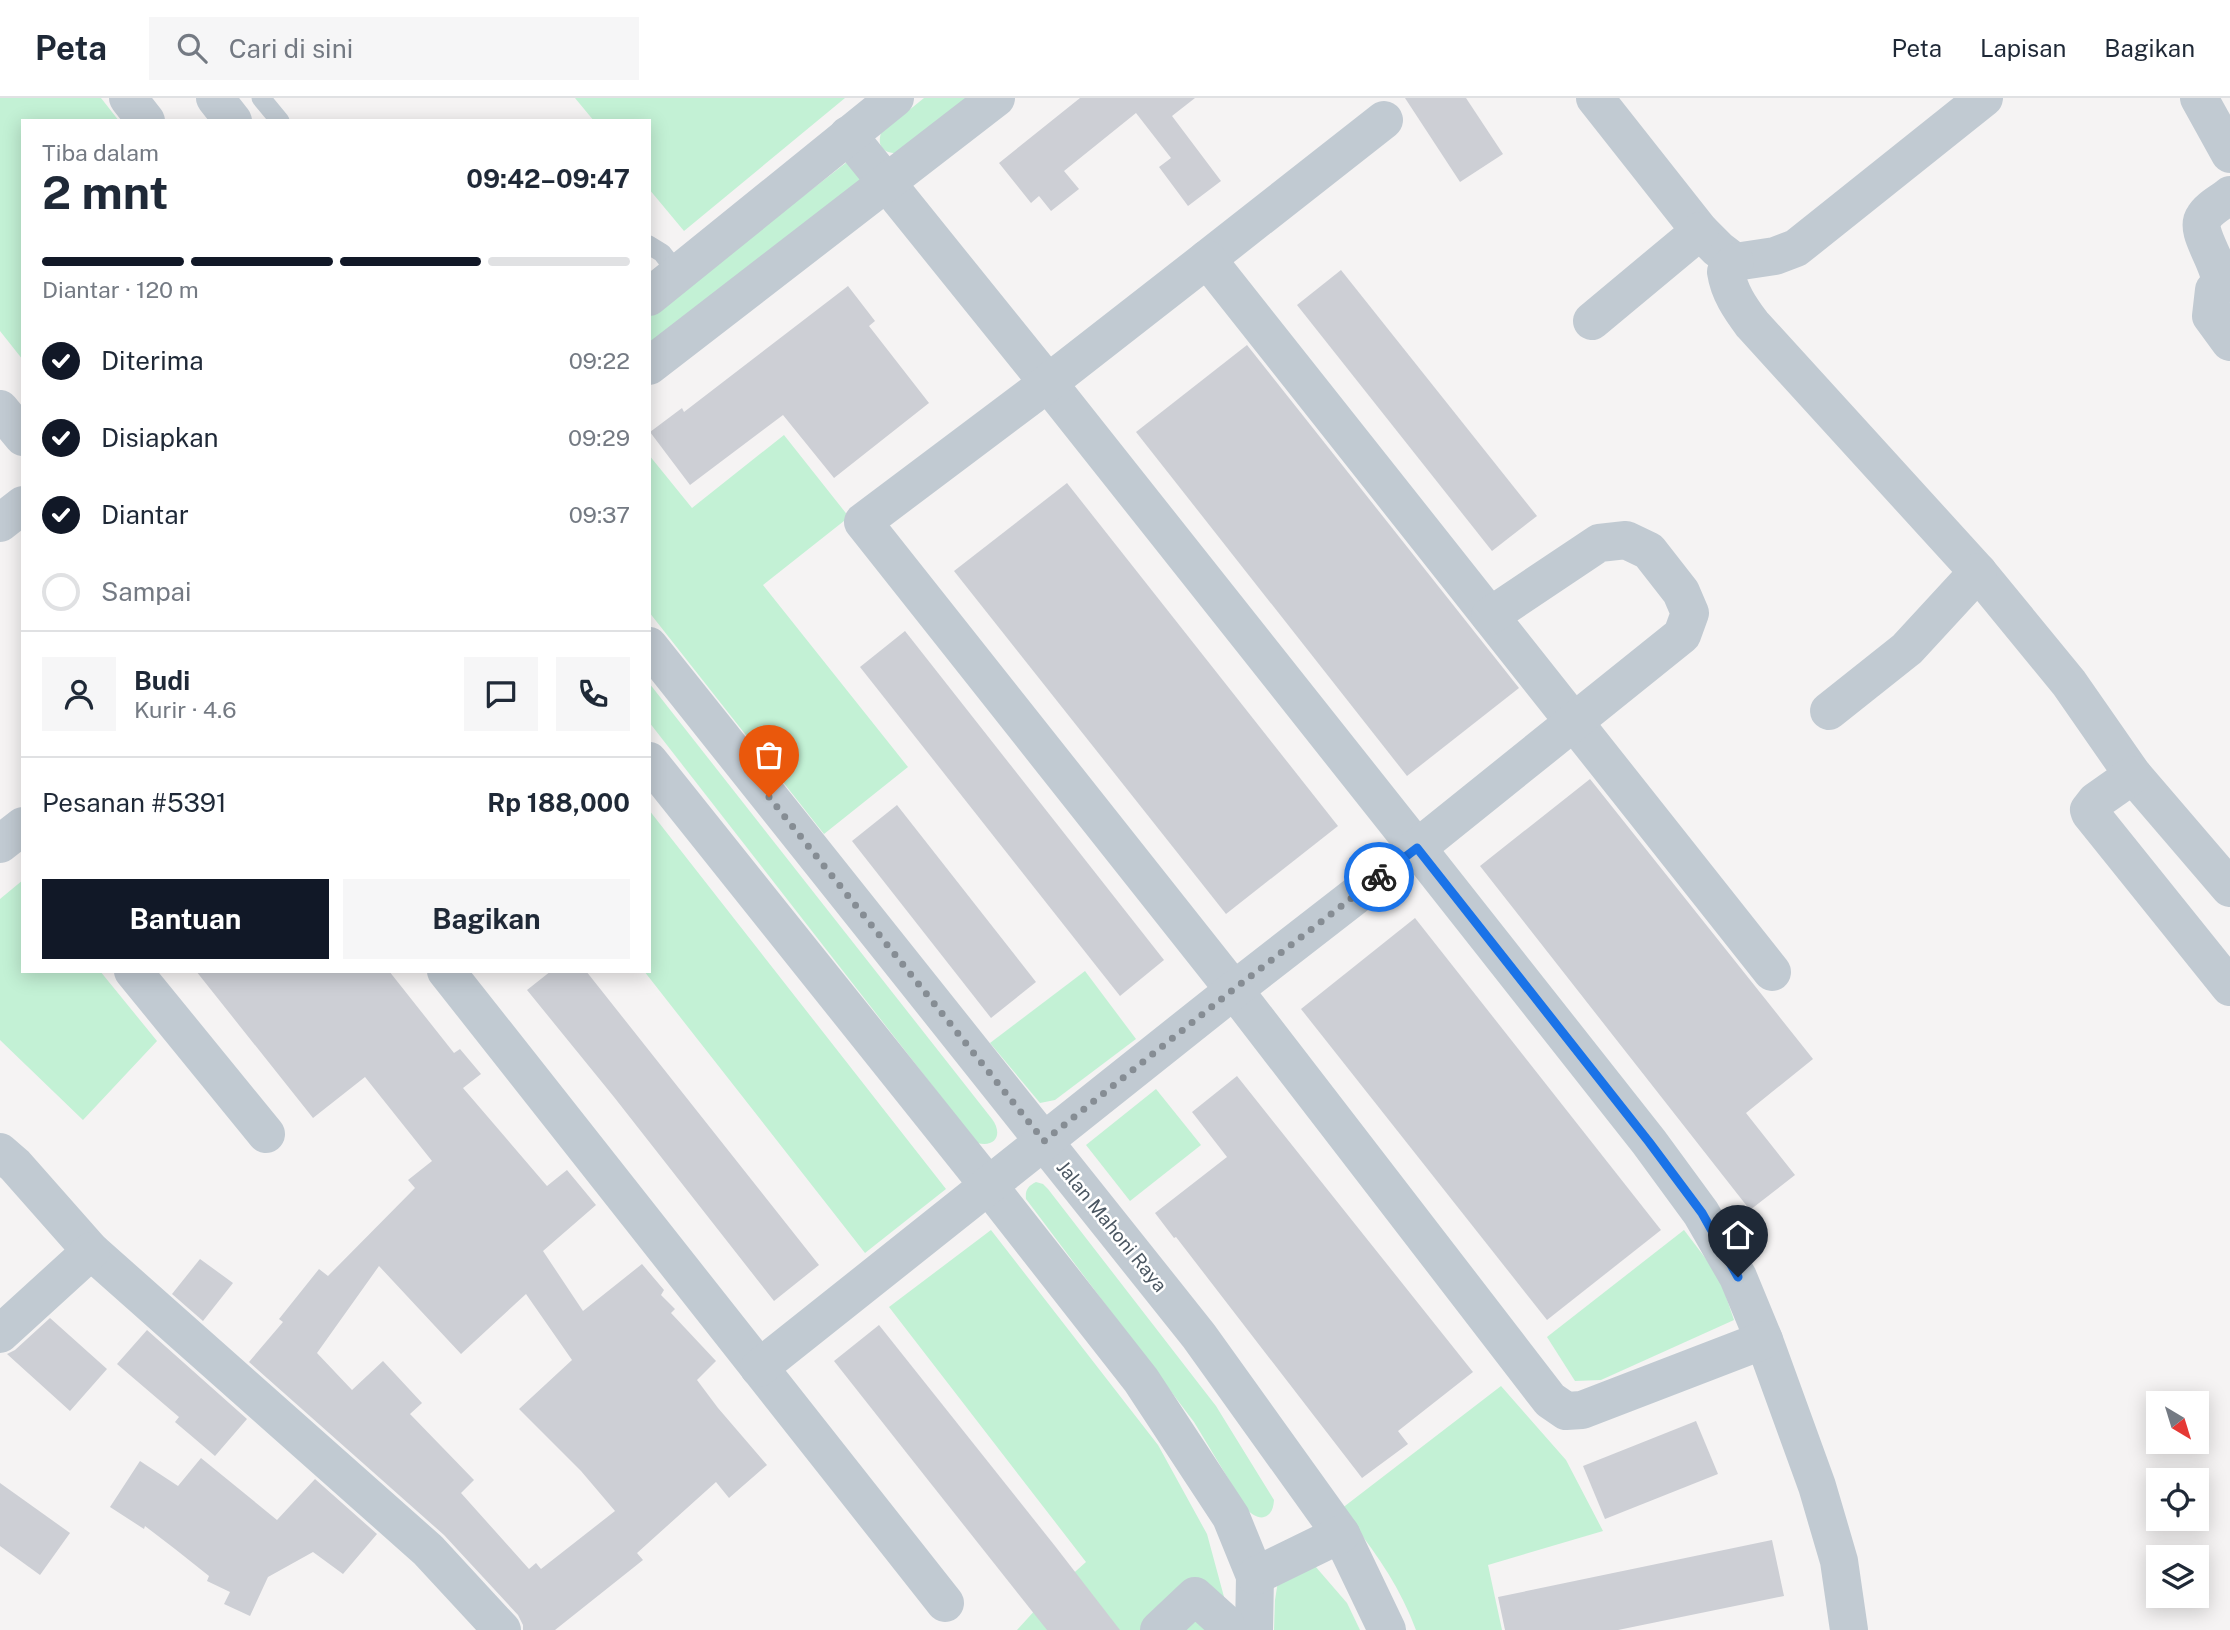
<!DOCTYPE html>
<html lang="id">
<head>
<meta charset="utf-8">
<style>
  :root { --surface:#fff; --page:#f6f6f7; --text:#1f2937; --muted:#747a83; --line:#e0e1e3; --accent:#111827 }
  body { margin:0; font-family:"Public Sans",sans-serif; background:var(--page); color:var(--text); height:100vh; display:flex; flex-direction:column; font-size:26px; white-space:nowrap }
  * { box-sizing:border-box; margin:0 }
  p { font-size:23px; color:var(--muted) }
  .icon { flex:none; width:38px; height:38px; fill:none; stroke:currentColor; stroke-width:2; stroke-linecap:round; stroke-linejoin:round }
  .map { position:relative; flex:1; overflow:hidden }
  .panel { position:absolute; left:21px; top:21px; width:630px; height:854px; display:flex; flex-direction:column; background:var(--surface); border-radius:0px; box-shadow:0 4px 18px #0003 }
  .panel>* { flex:none }
  .needle { width:46px; rotate:142deg }
  .buttons { position:absolute; left:2146px; top:1293px; display:grid; gap:14px }
  .buttons a { display:grid; place-items:center; width:63px; height:63px; border-radius:0px; background:var(--surface); box-shadow:0 4px 18px #0003; font-size:35px }
  .pin { position:absolute; display:grid; place-items:center; width:60px; height:60px; color:#fff; margin:-72px -30px; border-radius:50% 50% 50% 0; rotate:-45deg; box-shadow:0 0 7px #0007 }
  .pin .icon { rotate:45deg }
  .courier { position:absolute; display:grid; place-items:center; width:70px; height:70px; margin:-35px; border:5px solid #1a73e8; border-radius:50%; background:#fff; color:#222; box-shadow:0 2px 9px #0007 }
  .headline em { font-style:normal; font-weight:700 }
  .headline div { display:flex; flex-direction:column-reverse }
  .headline { display:flex; align-items:center; justify-content:space-between; height:119px; padding:0 21px }
  h1 { font-size:46px; font-weight:700; line-height:52px }
  .bar { display:grid; grid-template-columns:repeat(4,1fr); gap:10px 7px; align-content:center; height:84px; padding:0 21px }
  .bar i { height:9px; border-radius:5px; background:var(--line) }
  .bar .selected { background:var(--accent) }
  .bar p { grid-column:span 4 }
  .line { display:flex; align-items:center; gap:18px; padding:0 21px; border-top:2px solid var(--line) }
  .line div { flex:1 }
  .round { display:grid; place-items:center; flex:none; width:74px; height:74px; border-radius:0px; background:var(--page) }
  ol { padding:0 21px; list-style:none }
  li { display:flex; align-items:center; gap:21px; height:77px }
  li p { margin-inline-start:auto }
  li .icon { padding:7px; border-radius:50%; background:var(--accent); color:#fff; stroke-width:4 }
  li:last-child { color:var(--muted) }
  li i { width:38px; height:38px; border:4px solid var(--line); border-radius:50% }
  .cta { display:flex; gap:14px; margin-top:auto; padding:14px 21px }
  .cta a { flex:1; height:80px; border-radius:0px; background:var(--accent); color:#fff; font-size:28px; font-weight:700; line-height:80px; text-align:center }
  .cta a+a { background:var(--page); color:var(--text) }
  header { display:flex; align-items:center; gap:42px; box-sizing:border-box; height:98px; padding:0 35px; background:var(--surface); border-bottom:2px solid var(--line) }
  header strong { font-size:33px }
  nav { display:flex; gap:38px; margin-inline-start:auto; font-size:24px }
  .search { width:490px; height:63px; background:var(--page); display:flex; align-items:center; gap:18px; box-sizing:border-box; padding:0 24px; border-radius:0px; color:var(--muted); font-size:26px }
  .map>svg:first-child { display:block }
</style>
</head>
<body>
<header>
<strong>Peta</strong>
<div class="search"><svg class="icon" aria-label="search" viewBox="0 0 24 24"><circle cx="10" cy="10" r="6"/><path d="M15 15l6 6"/></svg>Cari di sini</div>
<nav><a>Peta</a><a>Lapisan</a><a>Bagikan</a></nav>
</header>
<div class="map">
<svg width="2230" height="1532" viewBox="0 0 2230 1532">
  <rect width="100%" height="100%" fill="#f5f3f3"/>
  <g fill="#c3f1d5">
    <polygon points="0,0 101,0 119,23 23,23 23,262 0,233"/>
    <polygon points="575,0 845,0 684,133 649,91 649,23 594,23"/>
    <path d="M924,0H967L896,55C883,55 877,48 881,35Z"/>
    <polygon points="847,64 864,83 649,253 649,218"/>
    <polygon points="784,337 849,419 763,487 908,669 824,736 649,514 649,357 692,410"/>
    <path d="M649,585L992,1021C1003,1036 996,1050 977,1045L649,624Z"/>
    <polygon points="649,712 946,1091 865,1155 644,873 649,873"/>
    <polygon points="23,782 23,873 100,873 157,943 83,1022 0,942 0,801"/>
    <polygon points="1085,873 1136,941 1055,1002 1040,1005 990,945"/>
    <polygon points="1156,991 1201,1047 1130,1103 1086,1047"/>
    <path d="M1036,1084L1043,1086L1048,1091L1216,1308L1274,1402C1273,1422 1258,1425 1246,1410L1194,1324L1026,1101C1025,1092 1028,1088 1036,1084Z"/>
    <polygon points="991,1132 1158,1347 1207,1436 1227,1510 1228,1532 1017,1532 1048,1498 1086,1464 889,1209"/>
    <polygon points="1684,1132 1719,1178 1734,1222 1601,1282 1575,1283 1547,1239"/>
    <path d="M1501,1288L1566,1362L1603,1433L1488,1467L1502,1532H1416C1399,1486 1372,1449 1341,1411Z"/>
    <polygon points="1315,1468 1347,1505 1360,1532 1274,1532 1275,1502 1278,1483"/>
  </g>
  <g fill="#cdcfd5" fill-rule="evenodd">
    <polygon points="1080,0 1195,0 1172,18 1221,83 1188,108 1159,69 1171,60 1136,15 1064,73 1079,91 1051,113 1039,98 1031,105 999,65"/>
    <polygon points="1405,0 1466,0 1503,56 1460,84"/>
    <polygon points="1341,172 1537,418 1492,453 1297,207"/>
    <polygon points="848,188 875,223 869,228 929,305 834,380 783,317 690,387 650,334 682,310 684,314"/>
    <polygon points="1247,247 1519,590 1407,678 1136,334"/>
    <polygon points="1067,385 1338,728 1226,816 954,473"/>
    <polygon points="905,533 1164,862 1120,898 860,569"/>
    <polygon points="1590,681 1813,961 1746,1015 1795,1077 1750,1112 1480,768"/>
    <polygon points="897,707 1036,884 991,920 852,743"/>
    <polygon points="1415,820 1661,1132 1547,1222 1301,911"/>
    <path d="M196,873H389L454,955L460,951L481,976L463,990L547,1088L567,1072L596,1107L543,1153L583,1213L642,1166L664,1192L661,1197L675,1211L671,1215L716,1263L697,1282L718,1310L767,1367L729,1400L716,1384L637,1455L643,1462L555,1532H523V1527L518,1517L444,1437L249,1264L283,1224L279,1221L319,1171L328,1178L415,1090L408,1082L432,1063L365,979L313,1020ZM379,1168L461,1256L526,1196L572,1262L519,1311L581,1373L615,1413L541,1471L536,1465L529,1471L461,1395L474,1382L410,1316L422,1305L383,1263L352,1292L317,1255Z"/>
    <polygon points="551,873 586,873 819,1167 774,1203 614,999 527,892"/>
    <polygon points="1237,978 1473,1274 1398,1333 1408,1346 1362,1380 1176,1139 1174,1140 1155,1115 1227,1059 1192,1014"/>
    <polygon points="200,1161 233,1185 203,1223 172,1196"/>
    <polygon points="50,1220 107,1271 70,1313 7,1256 15,1252"/>
    <polygon points="879,1227 1055,1448 1120,1532 1047,1532 928,1382 834,1263"/>
    <polygon points="147,1232 247,1321 215,1358 175,1324 179,1319 117,1266"/>
    <polygon points="1696,1323 1718,1376 1605,1421 1583,1368"/>
    <polygon points="201,1360 277,1422 315,1381 377,1436 343,1476 313,1454 268,1479 250,1518 224,1506 230,1494 207,1483 209,1478 175,1451 145,1428 144,1431 110,1409 140,1363 178,1388"/>
    <polygon points="0,1385 70,1435 40,1477 0,1448"/>
    <polygon points="1772,1442 1784,1498 1618,1532 1505,1532 1498,1499"/>
  </g>
  <g fill="none" stroke-linecap="round" stroke-linejoin="round">
    <g stroke="#c1cad2" stroke-width="19">
      <polyline points="261,0 280,23"/>
      <polyline points="649,147 662,155 678,175"/>
    </g>
    <g stroke="#c1cad2" stroke-width="38">
      <polyline points="128,0 146,23"/>
      <polyline points="215,0 233,23"/>
      <polyline points="1595,0 1700,133 1718,151 1735,164 1775,158 1796,150 1984,0"/>
      <polyline points="2199,0 2230,56"/>
      <polyline points="848,37 1048,285 1417,750 1649,1044 1701,1115 1738,1179 1764,1242 1817,1388 1839,1463 1849,1532"/>
      <path d="M2230,97C2222,104 2209,110 2204,119C2193,134 2223,167 2220,188L2214,192L2211,218L2230,244"/>
      <polyline points="1207,161 1384,22"/>
      <path d="M1735,164L1726,174C1729,194 1740,210 1752,226L1978,474L2069,585L2133,677L2230,790"/>
      <polyline points="649,199 895,0"/>
      <polyline points="1592,223 1700,133"/>
      <polyline points="649,268 996,0"/>
      <polyline points="0,311 23,339"/>
      <polyline points="0,425 23,407"/>
      <polyline points="649,548 1199,1238 1341,1436 1387,1532"/>
      <polyline points="1829,613 1907,551 1978,474"/>
      <polyline points="649,663 988,1087 1141,1282 1231,1419 1255,1478 1254,1532"/>
      <polyline points="2133,677 2096,703 2089,712 2090,715 2230,889"/>
      <polyline points="0,746 23,728"/>
      <polyline points="133,873 266,1036"/>
      <polyline points="446,873 945,1505"/>
      <polyline points="0,1054 15,1067 91,1153 428,1452 502,1532"/>
      <polyline points="0,1236 91,1153"/>
      <polyline points="1764,1242 1582,1312 1566,1313 1550,1302 1234,892 863,424 1048,285 1207,161 1772,874"/>
      <polyline points="759,1270 1234,892 1417,750 1682,537 1690,515 1681,494 1649,453 1626,442 1599,445 1490,518"/>
      <polyline points="1255,1478 1341,1436"/>
      <polyline points="1159,1532 1195,1498 1225,1525 1227,1532"/>
    </g>
  </g>
  <g fill="none" stroke-linecap="round" stroke-linejoin="round">
    <polyline stroke="#868d94" stroke-width="7" stroke-dasharray="0 12.6" points="769,699 1044,1043 1234,891 1379,779"/>
    <polyline stroke="#1a73e8" stroke-width="9" points="1379,779 1417,750 1649,1044 1702,1115 1738,1179"/>
  </g>
  <g text-anchor="middle" dominant-baseline="central" stroke-width="5" stroke-linejoin="round" paint-order="stroke">
    <g font-size="19" fill="#4a5661" stroke="#fff">
      <text transform="translate(1112 1128) rotate(51)">Jalan Mahoni Raya</text>
    </g>
  </g>
</svg>
<div class="buttons">
<a><svg class="needle" viewBox="-14 -14 28 28"><path d="M0-13l5 13h-10z" fill="#e53935"/><path d="M0 13l5-13h-10z" fill="#747a83"/></svg></a>
<a><svg class="icon" aria-label="locate" viewBox="0 0 24 24"><circle cx="12" cy="12" r="6"/><path d="M12 2v4M12 18v4M2 12h4M18 12h4"/></svg></a>
<a><svg class="icon" aria-label="layers" viewBox="0 0 24 24"><path d="M12 4l9 5-9 5-9-5zM3 14l9 5 9-5"/></svg></a>
</div>
<div class="pin" style="left:769px;top:699px;background:#ea580c"><svg class="icon" aria-label="bag" viewBox="0 0 24 24"><path d="M5 8h14l-1 12H6zM9 8a3 3 0 0 1 6 0"/></svg></div>
<div class="pin" style="left:1738px;top:1179px;background:#1f2937"><svg class="icon" aria-label="home" viewBox="0 0 24 24"><path d="M3 11l9-7 9 7M6 9v11h12V9"/></svg></div>
<div class="courier" style="left:1379px;top:779px"><svg class="icon" aria-label="bike" viewBox="0 0 24 24"><circle cx="6" cy="16" r="4"/><circle cx="18" cy="16" r="4"/><path d="M6 16l4-8h5l3 8M10 8l3 8H6M13 5h3"/></svg></div>
<section class="panel">
<div class="headline"><div><h1>2 mnt</h1><p>Tiba dalam</p></div><em>09:42–09:47</em></div>
<div class="bar"><i class="selected"></i><i class="selected"></i><i class="selected"></i><i></i><p>Diantar · 120 m</p></div>
<ol>
<li><svg class="icon" aria-label="check" viewBox="0 0 24 24"><path d="M5 12l5 5 9-10"/></svg>Diterima<p>09:22</p></li>
<li><svg class="icon" aria-label="check" viewBox="0 0 24 24"><path d="M5 12l5 5 9-10"/></svg>Disiapkan<p>09:29</p></li>
<li><svg class="icon" aria-label="check" viewBox="0 0 24 24"><path d="M5 12l5 5 9-10"/></svg>Diantar<p>09:37</p></li>
<li><i></i>Sampai</li>
</ol>
<div class="line" style="height:126px"><a class="round"><svg class="icon" aria-label="person" viewBox="0 0 24 24"><circle cx="12" cy="8" r="4"/><path d="M4 21q1-7 8-7t8 7"/></svg></a><div><b>Budi</b><p>Kurir · 4.6</p></div><a class="round"><svg class="icon" aria-label="chat" viewBox="0 0 24 24"><path d="M4 5h16v11H9l-5 4z"/></svg></a><a class="round"><svg class="icon" aria-label="phone" viewBox="0 0 24 24"><path d="M5 4h4l2 5-3 2q2 4 5 5l2-3 5 2v4C11 20 4 13 5 4z"/></svg></a></div>
<div class="line" style="height:91px"><div>Pesanan #5391</div><b>Rp 188,000</b></div>
<div class="cta"><a>Bantuan</a><a>Bagikan</a></div>
</section>
</div>
</body>
</html>
